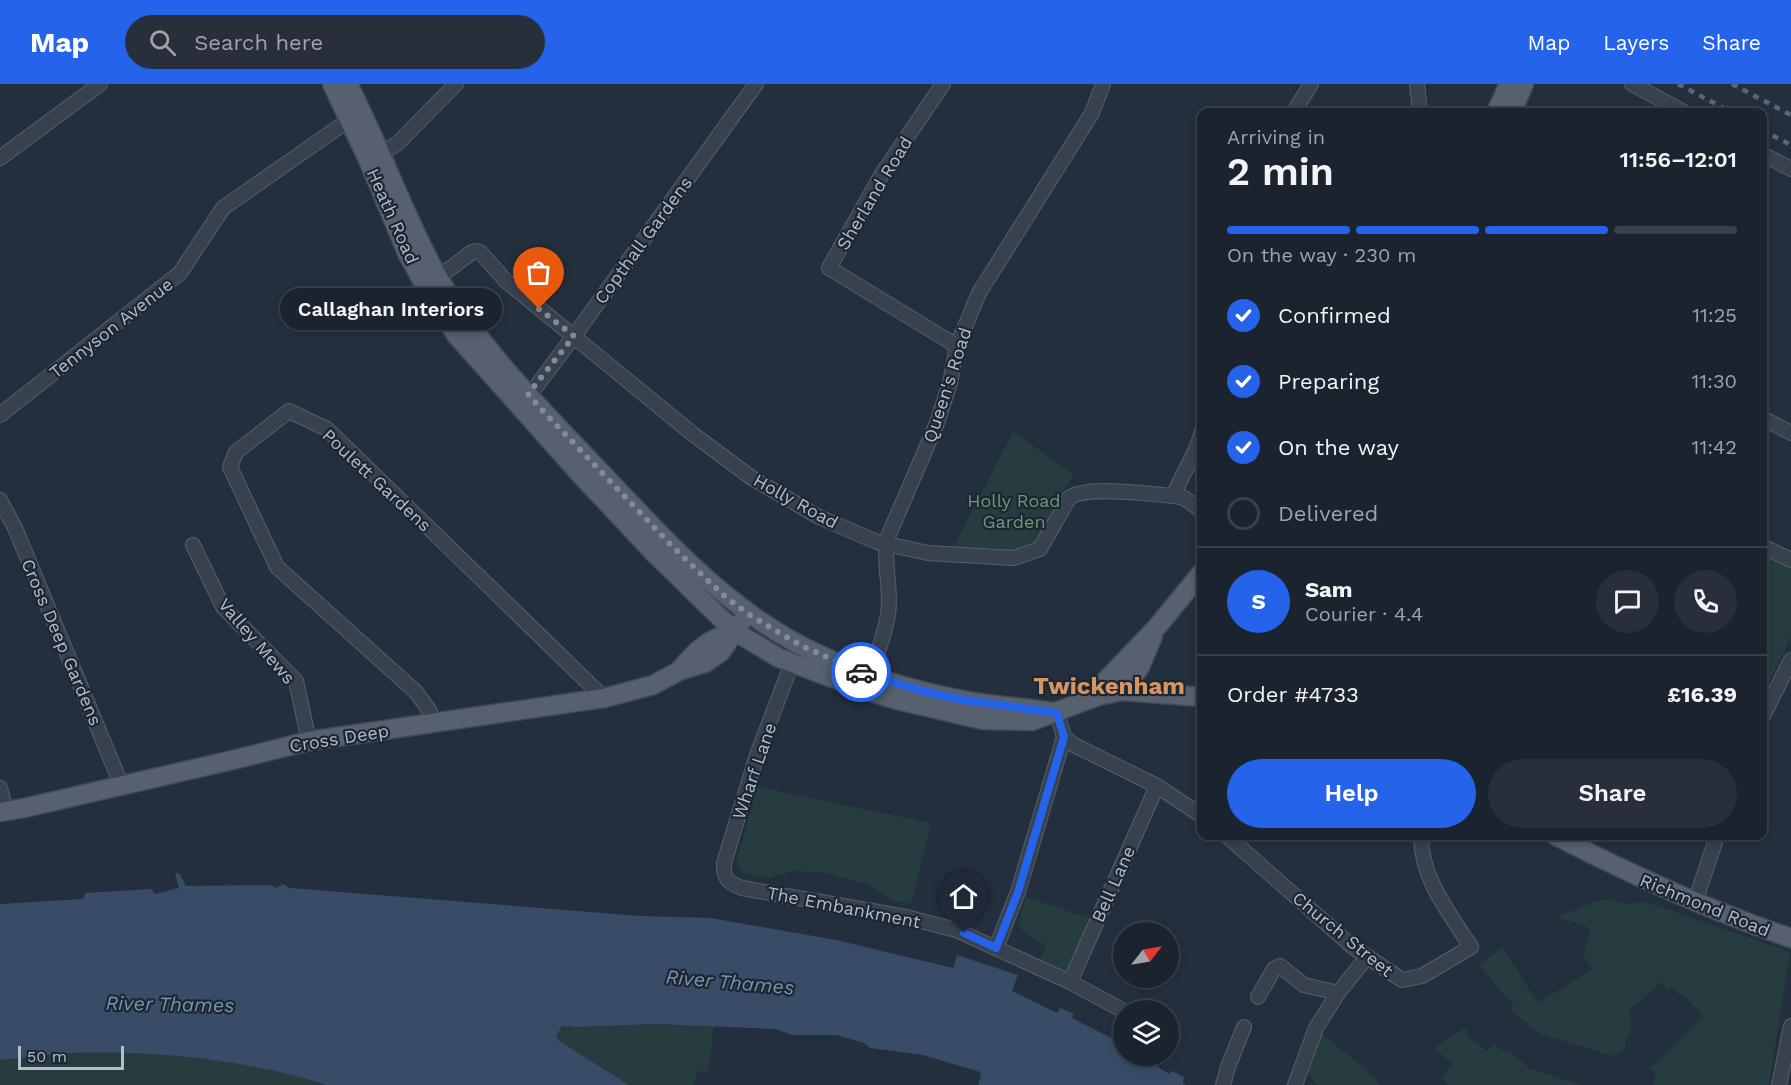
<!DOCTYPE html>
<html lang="en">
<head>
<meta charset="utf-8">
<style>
  :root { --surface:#1b232e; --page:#282f3a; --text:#f1f3f6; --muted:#a0a4aa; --line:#39404a; --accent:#2563eb }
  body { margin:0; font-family:"Work Sans",sans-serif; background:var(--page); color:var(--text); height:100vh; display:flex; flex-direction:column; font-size:22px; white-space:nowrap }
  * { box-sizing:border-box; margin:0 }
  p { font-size:20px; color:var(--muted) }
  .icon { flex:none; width:33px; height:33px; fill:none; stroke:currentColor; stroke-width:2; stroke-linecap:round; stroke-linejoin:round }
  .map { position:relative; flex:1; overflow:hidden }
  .panel { position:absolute; left:1197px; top:24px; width:570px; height:732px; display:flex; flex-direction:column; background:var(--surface); border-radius:12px; box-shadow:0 3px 9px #0003,0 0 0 2px var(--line) }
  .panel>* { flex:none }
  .needle { width:39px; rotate:59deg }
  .fabs { position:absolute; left:1113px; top:838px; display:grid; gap:12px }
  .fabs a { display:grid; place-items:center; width:66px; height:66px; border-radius:50%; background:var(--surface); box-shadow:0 3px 9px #0003,0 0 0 2px var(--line); font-size:30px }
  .scale { position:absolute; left:18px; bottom:15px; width:106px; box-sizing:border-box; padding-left:6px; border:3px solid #b4bcc9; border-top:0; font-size:16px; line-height:21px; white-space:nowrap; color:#b4bcc9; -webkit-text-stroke:4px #1d2633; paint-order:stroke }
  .pin { position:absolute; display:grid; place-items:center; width:51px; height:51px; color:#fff; margin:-62px -26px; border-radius:50% 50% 50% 0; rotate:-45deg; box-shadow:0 0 6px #0007 }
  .pin .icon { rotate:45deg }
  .courier { position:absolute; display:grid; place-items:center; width:60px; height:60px; margin:-30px; border:4px solid #2563eb; border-radius:50%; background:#fff; color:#222; box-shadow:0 2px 8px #0007 }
  .bubble { position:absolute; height:42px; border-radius:21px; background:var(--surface); box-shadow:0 3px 9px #0003,0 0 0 2px var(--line); font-size:20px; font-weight:600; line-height:42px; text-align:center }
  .headline em { font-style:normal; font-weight:600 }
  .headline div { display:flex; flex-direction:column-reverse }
  .headline { display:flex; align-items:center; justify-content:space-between; height:102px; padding:0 30px }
  h1 { font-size:39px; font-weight:600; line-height:45px }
  .bar { display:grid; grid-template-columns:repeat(4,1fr); gap:9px 6px; align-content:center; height:72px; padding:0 30px }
  .bar i { height:8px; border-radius:4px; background:var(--line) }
  .bar .active { background:var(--accent) }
  .bar p { grid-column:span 4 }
  .line { display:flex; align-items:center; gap:15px; padding:0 30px; border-top:2px solid var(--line) }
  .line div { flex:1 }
  .round { display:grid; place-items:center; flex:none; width:63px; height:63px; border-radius:32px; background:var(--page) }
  ol { padding:0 30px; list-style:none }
  li { display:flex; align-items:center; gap:18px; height:66px }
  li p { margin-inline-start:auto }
  li .icon { padding:6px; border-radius:50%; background:var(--accent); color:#fff; stroke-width:4 }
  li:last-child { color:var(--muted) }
  li i { width:33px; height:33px; border:3px solid var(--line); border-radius:50% }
  .cta { display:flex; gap:12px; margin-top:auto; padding:12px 30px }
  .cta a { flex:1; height:69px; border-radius:36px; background:var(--accent); color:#fff; font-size:24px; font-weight:600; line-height:69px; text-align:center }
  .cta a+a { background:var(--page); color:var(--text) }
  header { display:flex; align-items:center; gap:36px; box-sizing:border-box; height:84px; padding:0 30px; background:var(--accent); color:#fff }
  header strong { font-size:28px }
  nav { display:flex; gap:33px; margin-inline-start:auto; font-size:21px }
  .search { width:420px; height:54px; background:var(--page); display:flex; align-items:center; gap:15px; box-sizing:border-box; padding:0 21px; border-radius:33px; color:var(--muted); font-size:22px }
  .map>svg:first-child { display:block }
</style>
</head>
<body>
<header>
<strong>Map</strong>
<div class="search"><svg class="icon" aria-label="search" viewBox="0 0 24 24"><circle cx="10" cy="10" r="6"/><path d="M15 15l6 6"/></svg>Search here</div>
<nav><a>Map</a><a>Layers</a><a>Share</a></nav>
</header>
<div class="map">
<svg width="1791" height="1001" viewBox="0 0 1791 1001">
  <rect width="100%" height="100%" fill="#242f3e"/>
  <g fill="#263c3f">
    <polygon points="1013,348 1074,390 1057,416 1044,452 1036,460 1028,465 999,470 950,470"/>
    <polygon points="1763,469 1791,483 1791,553 1763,610"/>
    <polygon points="757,703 931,739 911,820 892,817 868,800 821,788 791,787 771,794 743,789 737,777"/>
    <path d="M1026,813L1094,836L1068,889L1040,876L1046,861C1015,846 1016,845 1026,813Z"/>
    <path d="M1601,816H1611L1626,820L1646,818L1790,868L1769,1001H1653L1656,988L1650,985L1703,932L1682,909L1679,911L1672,903L1668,907L1661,898L1628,928C1633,939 1633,949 1625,958L1627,965L1613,972L1540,950L1514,929L1511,925L1514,922L1479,881L1502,863L1538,919L1592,885L1583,871L1590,849L1585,841L1556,833Z"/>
    <polygon points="657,940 714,942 708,988 698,987 693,1001 629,1001 558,957 556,952 562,942 577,943"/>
    <polygon points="1465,944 1468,947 1466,951 1487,967 1493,960 1509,970 1511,968 1530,985 1583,1001 1449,1001 1441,994 1452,980 1435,964"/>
    <path d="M1322,950L1357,978L1381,1001H1318C1298,985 1312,968 1322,950Z"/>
    <polygon points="213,965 359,1001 0,1001 0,971"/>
  </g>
  <path fill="#394c67" d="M175,789H179L186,802L270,801L277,804L283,800L290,804L640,832L710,834L836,856L953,884L957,871L1018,891L1012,907L1057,929L1060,924L1074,930L1072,934L1113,955L1116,950L1123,955L1124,972H1141L1169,990L1172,987L1184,993L1183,999L1186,1001H978L981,991L980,988L923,971L870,964L864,959L837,951H792L776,945L657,940L577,943L562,942L556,952L559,957L629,1001H327C245,975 155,966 69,969C46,970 23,974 0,976V820L83,815L86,809L151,805L155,810L179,804Z"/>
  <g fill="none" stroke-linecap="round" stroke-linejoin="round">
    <defs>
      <g id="minor">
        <polyline points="943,0 882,90 829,184 957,262"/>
        <polyline points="1417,0 1420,28"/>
        <polyline points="1632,0 1684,28"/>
        <polyline points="1294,28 1311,0"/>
        <polyline points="381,70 398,59 456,0"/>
        <polyline points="1762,70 1791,85"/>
        <polyline points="0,74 100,0"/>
        <path d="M431,199L472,168L477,167L481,169L506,197L694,351L752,394L819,433L877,458L928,469L1014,474L1040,465L1069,414C1086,401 1151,410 1174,412L1184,414L1202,427"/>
        <polyline points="522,316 535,304 574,252 756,0"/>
        <polyline points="0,331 180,189 223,124 356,31"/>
        <polyline points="1762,334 1791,349"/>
        <path d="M1174,412C1181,389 1197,371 1202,347"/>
        <polyline points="0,416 15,444 121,700"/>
        <polyline points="193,461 223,523 296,597 309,657"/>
        <polyline points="1762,462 1791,476"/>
        <path d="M792,579L757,671L724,779C723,794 728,799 742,804L906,833L956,846L1070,898L1124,927"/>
        <path d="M869,600C874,577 884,554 888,531C892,506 883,479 887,455L937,339L950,299L957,262L979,209L1092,29L1103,0"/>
        <polyline points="1762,634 1791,576"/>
        <polyline points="434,640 429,626 416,608 277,483 230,383 236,368 289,327 327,345 604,614"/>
        <polyline points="1064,653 1074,661 1157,702 1202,732"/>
        <polyline points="0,704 6,727"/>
        <path d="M1227,752L1353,863L1402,896L1422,892L1471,863C1449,828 1421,795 1421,752"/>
        <polyline points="1695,818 1717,752"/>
        <polyline points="996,864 1018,808 1064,653 1057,629"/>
        <polyline points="1070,898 1157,702"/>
        <polyline points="1258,913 1274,885 1280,882 1304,901 1338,909"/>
        <polyline points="1223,1001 1228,983 1244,943"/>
        <polyline points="1295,1001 1316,944 1338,909 1367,873"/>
        <polyline points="1779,1001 1791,942"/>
      </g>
      <g id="major">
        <polyline points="332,0 369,78 407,169 426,204 456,251 579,389 654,469 734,547 779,574 867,607 897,616 983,636 1032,637 1098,612 1122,607 1202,613"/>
        <path d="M348,0C360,24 371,48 382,73C400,114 417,156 439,195C481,265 540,324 596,383C664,454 729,530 820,571C865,592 915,607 963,616C993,622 1023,623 1053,628"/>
        <polyline points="1496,28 1509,0"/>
        <polyline points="1512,28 1524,0"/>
        <path d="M679,587C696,566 707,556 734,547"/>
        <polyline points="1122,607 1140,583 1153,552"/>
        <polyline points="1089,614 1157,543 1202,488"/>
        <polyline points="0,728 24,724 237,675 309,657 604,614 653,601 679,587 705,579 721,568 741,538"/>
        <path d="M1556,752C1632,791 1710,827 1791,854"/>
      </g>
    </defs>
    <use href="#minor" stroke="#565f6c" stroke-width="16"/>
    <use href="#major" stroke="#414a57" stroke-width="21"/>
    <use href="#minor" stroke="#38414e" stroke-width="14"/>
    <use href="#major" stroke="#56606e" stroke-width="18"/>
    <g stroke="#5a6575" stroke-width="4.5" stroke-dasharray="6 6" stroke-linecap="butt">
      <polyline points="1678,0 1731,28"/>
      <polyline points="1732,0 1791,31"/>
      <polyline points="1762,46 1791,61"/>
    </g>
  </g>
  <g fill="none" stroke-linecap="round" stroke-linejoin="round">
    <polyline stroke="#828b98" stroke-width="6" stroke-dasharray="0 10.8" points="539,225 574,252 528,310 543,327 672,462 722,510 748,530 802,562 861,588"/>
    <polyline stroke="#2563eb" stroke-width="8" points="861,588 922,607 964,616 1057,629 1064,653 1018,808 996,864 964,849"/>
  </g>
  <g text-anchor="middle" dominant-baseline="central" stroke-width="4.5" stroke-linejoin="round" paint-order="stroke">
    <g font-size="18" fill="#b4bcc9" stroke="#1d2633">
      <text transform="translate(874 109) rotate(-59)">Sherland Road</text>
      <text transform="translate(393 132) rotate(66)">Heath Road</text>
      <text transform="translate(643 156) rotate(-54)">Copthall Gardens</text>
      <text transform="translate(111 244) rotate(-38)">Tennyson Avenue</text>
      <text transform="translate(947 301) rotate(-72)">Queen's Road</text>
      <text transform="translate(377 396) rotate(43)">Poulett Gardens</text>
      <text transform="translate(796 417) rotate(29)">Holly Road</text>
      <text transform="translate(257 557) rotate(49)">Valley Mews</text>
      <text transform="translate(62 558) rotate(67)">Cross Deep Gardens</text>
      <text transform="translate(339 654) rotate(-9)">Cross Deep</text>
      <text transform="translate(754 687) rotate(-71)">Wharf Lane</text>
      <text transform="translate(1113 800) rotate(-66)">Bell Lane</text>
      <text transform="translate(1705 821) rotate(22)">Richmond Road</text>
      <text transform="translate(844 823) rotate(11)">The Embankment</text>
      <text transform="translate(1343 850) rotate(39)">Church Street</text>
    </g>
    <g font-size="18" fill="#6b9a76" stroke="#1d2633">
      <text x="1014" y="416">Holly Road<tspan x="1014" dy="21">Garden</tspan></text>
    </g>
    <g font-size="20" font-style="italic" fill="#7c92b1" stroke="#1d2633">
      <text transform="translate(730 898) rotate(5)">River Thames</text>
      <text transform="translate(170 920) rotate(1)">River Thames</text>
    </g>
    <g font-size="24" font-weight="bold" fill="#d59563" stroke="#1d2633">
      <text x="1109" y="602">Twickenham</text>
    </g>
  </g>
</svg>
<div class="fabs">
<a><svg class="needle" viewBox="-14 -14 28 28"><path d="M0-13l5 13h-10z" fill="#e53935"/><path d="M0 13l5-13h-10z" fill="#a0a4aa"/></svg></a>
<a><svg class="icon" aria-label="layers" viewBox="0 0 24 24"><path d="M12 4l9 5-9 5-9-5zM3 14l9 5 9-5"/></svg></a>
</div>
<div class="scale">50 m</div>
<div class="pin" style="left:539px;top:225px;background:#ea580c"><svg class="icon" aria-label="bag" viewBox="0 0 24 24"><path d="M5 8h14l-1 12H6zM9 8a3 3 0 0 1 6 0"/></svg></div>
<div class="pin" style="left:964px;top:849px;background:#1f2937"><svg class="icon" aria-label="home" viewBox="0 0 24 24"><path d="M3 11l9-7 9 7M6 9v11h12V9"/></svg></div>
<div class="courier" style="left:861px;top:588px"><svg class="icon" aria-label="car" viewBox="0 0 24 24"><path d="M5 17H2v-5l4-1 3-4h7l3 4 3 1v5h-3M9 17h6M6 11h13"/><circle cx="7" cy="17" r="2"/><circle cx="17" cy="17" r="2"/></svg></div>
<div class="bubble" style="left:280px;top:204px;width:222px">Callaghan Interiors</div>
<section class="panel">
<div class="headline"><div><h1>2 min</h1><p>Arriving in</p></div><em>11:56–12:01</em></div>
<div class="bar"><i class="active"></i><i class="active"></i><i class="active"></i><i></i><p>On the way · 230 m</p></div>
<ol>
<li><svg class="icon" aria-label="check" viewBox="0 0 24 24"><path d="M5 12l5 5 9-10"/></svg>Confirmed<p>11:25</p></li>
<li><svg class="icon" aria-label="check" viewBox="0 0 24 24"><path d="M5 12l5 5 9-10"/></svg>Preparing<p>11:30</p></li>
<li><svg class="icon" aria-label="check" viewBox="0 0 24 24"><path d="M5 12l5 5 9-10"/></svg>On the way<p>11:42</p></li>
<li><i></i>Delivered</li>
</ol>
<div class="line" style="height:108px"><b class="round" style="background:var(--accent);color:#fff">S</b><div><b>Sam</b><p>Courier · 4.4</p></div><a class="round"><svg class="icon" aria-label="chat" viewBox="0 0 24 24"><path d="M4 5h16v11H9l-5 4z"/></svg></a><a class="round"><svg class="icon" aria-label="phone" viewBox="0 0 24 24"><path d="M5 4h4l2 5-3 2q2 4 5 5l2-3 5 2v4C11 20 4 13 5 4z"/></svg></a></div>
<div class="line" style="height:78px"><div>Order #4733</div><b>£16.39</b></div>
<div class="cta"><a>Help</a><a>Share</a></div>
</section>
</div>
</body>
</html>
